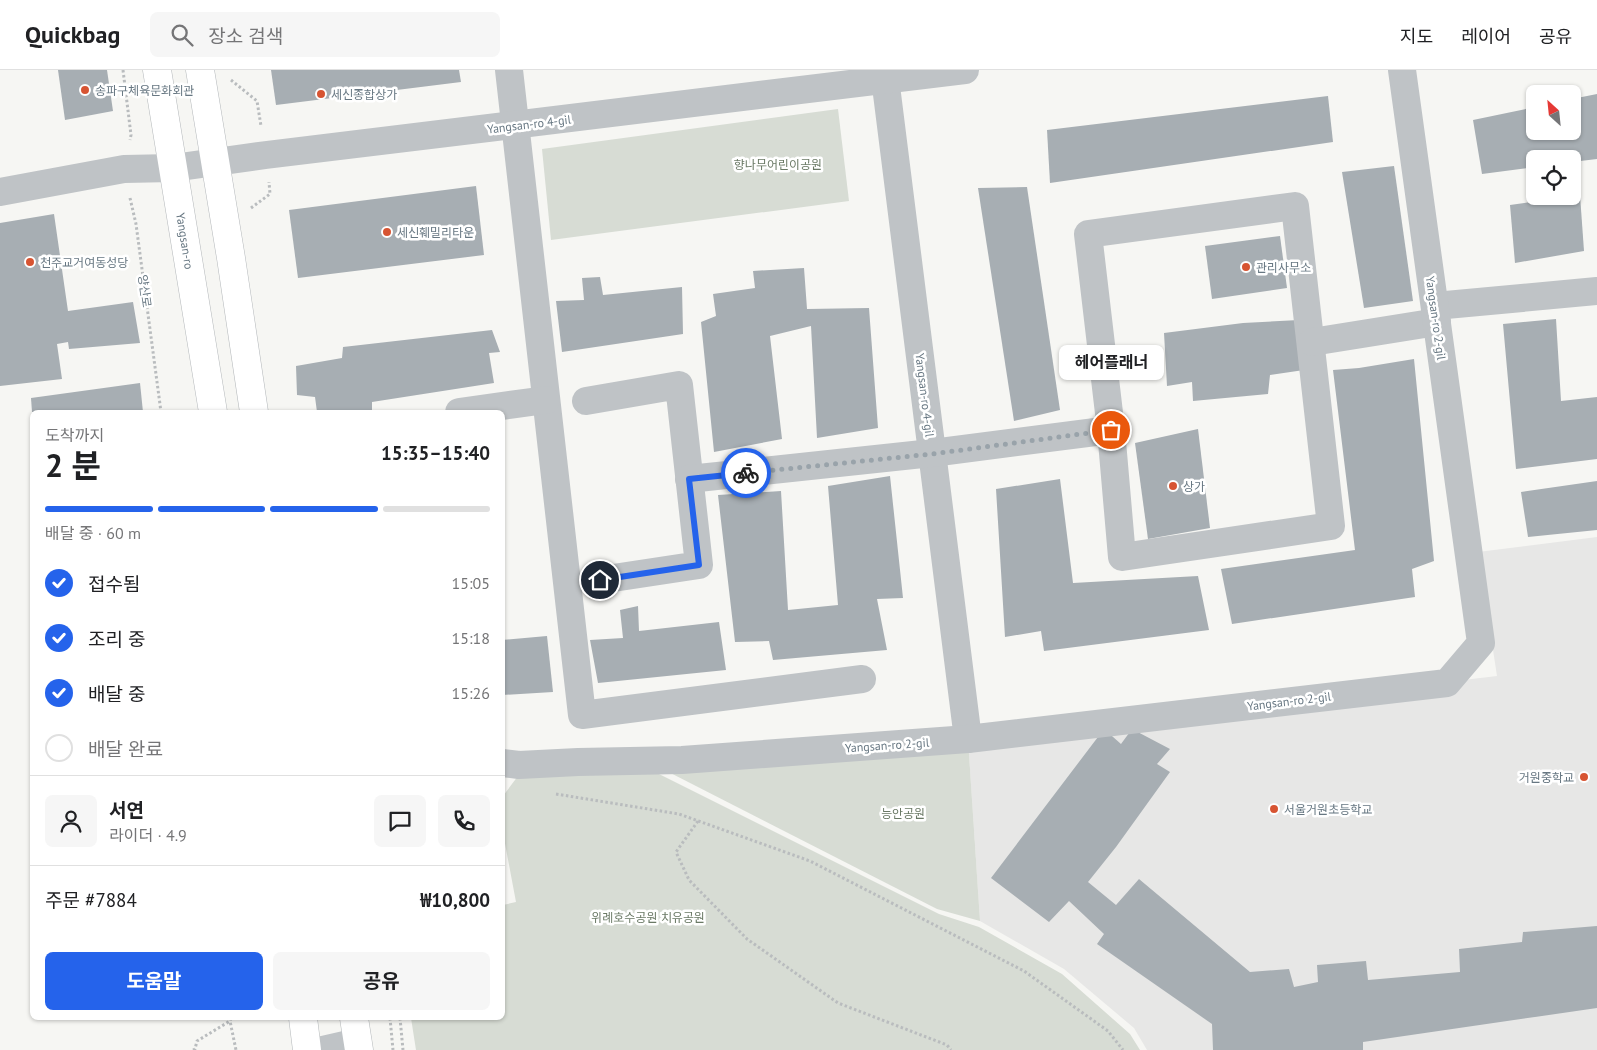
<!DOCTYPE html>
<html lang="ko">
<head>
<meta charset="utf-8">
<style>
  :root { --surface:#fff; --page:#f6f6f6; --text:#202124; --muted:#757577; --line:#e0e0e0; --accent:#2563eb }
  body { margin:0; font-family:"PT Sans","Noto Sans KR",sans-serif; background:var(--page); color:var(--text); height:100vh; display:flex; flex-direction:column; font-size:19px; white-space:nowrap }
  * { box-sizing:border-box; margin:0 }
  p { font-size:16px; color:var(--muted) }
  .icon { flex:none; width:28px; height:28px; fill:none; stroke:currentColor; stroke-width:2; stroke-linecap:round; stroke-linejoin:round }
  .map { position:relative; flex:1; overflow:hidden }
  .sheet { position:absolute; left:30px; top:340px; width:475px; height:610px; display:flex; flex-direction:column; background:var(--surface); border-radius:8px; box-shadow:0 1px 4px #0004 }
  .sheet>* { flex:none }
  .needle { width:32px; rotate:333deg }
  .fabs { position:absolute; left:1526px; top:15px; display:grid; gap:10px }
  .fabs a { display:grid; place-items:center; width:55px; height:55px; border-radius:8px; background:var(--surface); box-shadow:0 1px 4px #0004; font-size:25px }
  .pin { position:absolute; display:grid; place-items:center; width:42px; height:42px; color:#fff; margin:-21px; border:2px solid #fff; border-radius:50%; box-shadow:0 1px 5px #0007 }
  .courier { position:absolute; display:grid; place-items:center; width:50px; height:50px; margin:-25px; border:4px solid #2563eb; border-radius:50%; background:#fff; color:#222; box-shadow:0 1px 6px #0007 }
  .bubble { position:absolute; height:35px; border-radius:8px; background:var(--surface); box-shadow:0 1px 4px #0004; font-size:16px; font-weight:700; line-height:35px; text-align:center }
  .overview em { font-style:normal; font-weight:700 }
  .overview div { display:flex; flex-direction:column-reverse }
  .overview { display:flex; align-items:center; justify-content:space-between; height:85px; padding:0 15px }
  h1 { font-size:32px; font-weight:700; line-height:38px }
  .bar { display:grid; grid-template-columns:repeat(4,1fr); gap:8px 5px; align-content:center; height:60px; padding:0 15px }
  .bar i { height:6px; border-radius:4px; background:var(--line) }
  .bar .on { background:var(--accent) }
  .bar p { grid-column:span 4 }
  .line { display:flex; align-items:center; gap:12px; padding:0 15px; border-top:1px solid var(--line) }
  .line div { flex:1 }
  .round { display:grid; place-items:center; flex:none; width:52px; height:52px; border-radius:8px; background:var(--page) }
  ol { padding:0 15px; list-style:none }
  li { display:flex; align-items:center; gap:15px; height:55px }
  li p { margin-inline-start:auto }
  li .icon { padding:5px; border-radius:50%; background:var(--accent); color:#fff; stroke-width:4 }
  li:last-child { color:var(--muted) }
  li i { width:28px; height:28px; border:2px solid var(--line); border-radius:50% }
  .action { display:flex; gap:10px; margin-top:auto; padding:10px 15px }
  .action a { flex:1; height:58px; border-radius:8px; background:var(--accent); color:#fff; font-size:20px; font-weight:700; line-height:58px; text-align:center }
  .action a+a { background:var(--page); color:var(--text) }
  header { display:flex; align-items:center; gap:30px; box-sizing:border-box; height:70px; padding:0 25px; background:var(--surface); border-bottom:1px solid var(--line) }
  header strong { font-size:24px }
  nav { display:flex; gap:28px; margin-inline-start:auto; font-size:18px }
  .search { width:350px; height:45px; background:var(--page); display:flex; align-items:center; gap:12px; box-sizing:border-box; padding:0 18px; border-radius:8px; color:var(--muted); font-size:19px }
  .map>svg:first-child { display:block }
</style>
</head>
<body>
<header>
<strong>Quickbag</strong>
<div class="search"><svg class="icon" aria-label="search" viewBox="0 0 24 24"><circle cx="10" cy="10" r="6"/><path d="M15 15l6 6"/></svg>장소 검색</div>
<nav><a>지도</a><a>레이어</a><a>공유</a></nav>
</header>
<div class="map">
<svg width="1597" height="980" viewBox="0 0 1597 980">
  <rect width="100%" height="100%" fill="#f6f6f3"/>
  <polygon fill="#e7e7e6" points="1597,467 1597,980 1147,980 1134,958 1064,899 980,851 968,669 1497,606 1478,482"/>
  <g fill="#d7dcd4">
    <polygon points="838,39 849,131 551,170 542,79"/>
    <polygon points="968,669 980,851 937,839 647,691"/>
    <polygon points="653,701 939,844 979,857 1062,904 1130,964 1140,980 416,980 411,948 502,948 503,835 516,832 503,763 503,726 521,702"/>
  </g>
  <g fill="#a7aeb3">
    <polygon points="58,0 107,0 113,41 65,50"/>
    <polygon points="271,0 459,0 461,12 276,35"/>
    <polygon points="1597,24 1597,89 1572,92 1572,89 1535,89 1535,97 1482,104 1473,50 1535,37 1535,61 1572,61 1572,29"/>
    <polygon points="1328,26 1333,72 1050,113 1047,60"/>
    <polygon points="1394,96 1413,231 1364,238 1342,102"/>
    <polygon points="476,116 484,185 298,208 289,140"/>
    <polygon points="1027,117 1060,340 1014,351 978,118"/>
    <polygon points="1580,125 1584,181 1515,193 1510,135"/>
    <polygon points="54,144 68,241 133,232 140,273 69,279 68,272 57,274 62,309 0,316 0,153"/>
    <polygon points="1280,166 1287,218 1212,229 1205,176"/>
    <polygon points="804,198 807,239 869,238 878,358 817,368 811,256 770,266 782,369 714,382 701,252 716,246 713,224 755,218 753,201"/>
    <polygon points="600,207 603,225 682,217 683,264 562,282 556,231 584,230 582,208"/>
    <polygon points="1556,249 1561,331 1597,327 1597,389 1516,399 1503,254"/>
    <polygon points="1299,250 1304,300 1270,305 1268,324 1193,331 1192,312 1167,316 1164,263 1243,253"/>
    <polygon points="492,260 500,282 489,283 494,313 372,332 372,342 317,342 315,327 297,325 296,296 342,288 343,277"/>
    <polygon points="1414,289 1434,491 1412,499 1415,527 1232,554 1221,499 1355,480 1333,300 1359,298"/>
    <polygon points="140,313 143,342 32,342 31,328"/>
    <polygon points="1198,359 1210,458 1148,469 1135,373"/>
    <polygon points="890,406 903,528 877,529 887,580 773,590 769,571 735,572 718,425 781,421 788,540 838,535 828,416"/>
    <polygon points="1060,409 1073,513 1198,506 1209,560 1044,581 1041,561 1005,567 996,419"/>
    <polygon points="1597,411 1597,460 1528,467 1521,422"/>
    <polygon points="638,536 639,561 719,552 726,600 598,613 590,570 623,568 620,540"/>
    <polygon points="547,566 553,622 502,625 502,570"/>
    <polygon points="1104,659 1121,674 1132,659 1170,679 1157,694 1170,702 1116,777 1088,812 1116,835 1139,809 1250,902 1289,899 1294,917 1318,912 1317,895 1366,891 1368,910 1460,902 1459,879 1522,872 1523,862 1597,856 1597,938 1363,972 1363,980 1213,980 1212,954 1097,874 1104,864 1069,831 1049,852 991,808"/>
  </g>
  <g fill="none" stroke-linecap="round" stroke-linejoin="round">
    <defs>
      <g id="major">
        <polyline points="157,0 213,342"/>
        <polyline points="200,0 231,188 254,342"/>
        <polyline points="303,948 307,980"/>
        <polyline points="354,948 359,980"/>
      </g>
    </defs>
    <use href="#major" stroke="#b3b7ba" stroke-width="29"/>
    <g stroke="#b9bcbe" stroke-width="3" stroke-dasharray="2.5 2.5" stroke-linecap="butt">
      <polyline points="123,0 131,65 130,70"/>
      <polyline points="231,10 257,31 261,56"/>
      <polyline points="130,128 136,154 161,342"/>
      <polyline points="251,138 270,124 269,112"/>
      <polyline points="556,724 679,744 810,791 1024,901 1108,961 1123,980"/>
      <polyline points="698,751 676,782 689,810 747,869 838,933 947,975 951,980"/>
      <polyline points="231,948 230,951 236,980"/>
      <polyline points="390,948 393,980"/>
      <polyline points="400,948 403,980"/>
      <polyline points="193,980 195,979 197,971 230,951"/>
    </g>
    <g stroke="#bfc3c6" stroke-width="28">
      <polyline points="509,0 582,645 862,609"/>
      <polyline points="884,0 968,669"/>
      <polyline points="0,122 124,99 173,98 266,85 965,0"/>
      <polygon points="1295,136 1331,456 1122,487 1111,360 1088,164"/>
      <polyline points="1435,236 1597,221"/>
      <polyline points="1312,272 1437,252"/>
      <polyline points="586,331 679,315 699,495 600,510"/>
      <polyline points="459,342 546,330"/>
      <polyline points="689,409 932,383 1111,360"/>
      <polyline points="502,693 519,695 578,692 682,690 968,669 1447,613 1481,573 1402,0"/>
      <polyline points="323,980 358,972"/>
    </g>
    <use href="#major" stroke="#fff" stroke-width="28"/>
  </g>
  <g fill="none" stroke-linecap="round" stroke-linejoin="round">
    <polyline stroke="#99a3aa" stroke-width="5" stroke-dasharray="0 9" points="746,403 932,384 1111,360"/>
    <polyline stroke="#2563eb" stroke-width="6" points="600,510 699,495 689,409 746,403"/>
  </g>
  <g fill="#d75432" stroke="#fff" stroke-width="2">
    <circle cx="85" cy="20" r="5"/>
    <circle cx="321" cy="24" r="5"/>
    <circle cx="387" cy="162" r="5"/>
    <circle cx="30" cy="192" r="5"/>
    <circle cx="1246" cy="197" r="5"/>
    <circle cx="1173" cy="416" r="5"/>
    <circle cx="1584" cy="707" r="5"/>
    <circle cx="1274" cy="739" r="5"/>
  </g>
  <g text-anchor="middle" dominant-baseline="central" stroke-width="5" stroke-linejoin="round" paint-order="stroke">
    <g font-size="12" fill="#677782" stroke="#fff" text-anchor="start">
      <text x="95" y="20">송파구체육문화회관</text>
      <text x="331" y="24">세신종합상가</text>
      <text x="397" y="162">세신훼밀리타운</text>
      <text x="40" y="192">천주교거여동성당</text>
      <text x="1256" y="197">관리사무소</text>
      <text x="1183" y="416">상가</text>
      <text x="1574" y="707" text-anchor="end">거원중학교</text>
      <text x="1284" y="739">서울거원초등학교</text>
    </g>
    <g font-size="12" fill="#677782" stroke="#fff">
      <text transform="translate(529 54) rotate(-7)">Yangsan-ro 4-gil</text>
      <text transform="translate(185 171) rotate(81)">Yangsan-ro</text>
      <text transform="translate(145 221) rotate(82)">양산로</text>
      <text transform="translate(1436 248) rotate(82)">Yangsan-ro 2-gil</text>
      <text transform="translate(925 325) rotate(83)">Yangsan-ro 4-gil</text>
      <text transform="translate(1289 631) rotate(-7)">Yangsan-ro 2-gil</text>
      <text transform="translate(887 675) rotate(-4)">Yangsan-ro 2-gil</text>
    </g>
    <g font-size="12" fill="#6a7965" stroke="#fff">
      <text x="778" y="94">향나무어린이공원</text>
      <text x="903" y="743">능안공원</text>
      <text x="648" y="847">위례호수공원 치유공원</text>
    </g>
  </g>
</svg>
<div class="fabs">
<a><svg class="needle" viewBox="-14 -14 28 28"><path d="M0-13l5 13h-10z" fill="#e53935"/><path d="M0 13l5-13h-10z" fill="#757577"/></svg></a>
<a><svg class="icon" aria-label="locate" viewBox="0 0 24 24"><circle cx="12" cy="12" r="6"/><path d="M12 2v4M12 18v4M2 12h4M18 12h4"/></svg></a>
</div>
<div class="pin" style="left:1111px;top:360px;background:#ea580c"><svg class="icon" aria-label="bag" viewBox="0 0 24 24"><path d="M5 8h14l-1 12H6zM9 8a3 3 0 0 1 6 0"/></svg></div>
<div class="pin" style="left:600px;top:510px;background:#1f2937"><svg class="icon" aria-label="home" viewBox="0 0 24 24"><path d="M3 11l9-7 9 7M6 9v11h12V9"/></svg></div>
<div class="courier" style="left:746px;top:403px"><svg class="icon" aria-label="bike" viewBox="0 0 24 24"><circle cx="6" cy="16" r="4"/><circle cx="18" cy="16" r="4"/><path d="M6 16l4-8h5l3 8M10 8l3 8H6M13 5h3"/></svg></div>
<div class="bubble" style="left:1059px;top:275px;width:105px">헤어플래너</div>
<section class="sheet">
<div class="overview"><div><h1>2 분</h1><p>도착까지</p></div><em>15:35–15:40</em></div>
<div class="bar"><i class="on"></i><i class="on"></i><i class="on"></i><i></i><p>배달 중 · 60 m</p></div>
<ol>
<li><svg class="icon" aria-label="check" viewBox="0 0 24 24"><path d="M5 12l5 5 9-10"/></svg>접수됨<p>15:05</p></li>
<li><svg class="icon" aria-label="check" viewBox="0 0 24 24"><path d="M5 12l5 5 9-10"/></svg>조리 중<p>15:18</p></li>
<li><svg class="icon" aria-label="check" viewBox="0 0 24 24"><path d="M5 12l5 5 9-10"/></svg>배달 중<p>15:26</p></li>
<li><i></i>배달 완료</li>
</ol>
<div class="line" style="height:90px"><a class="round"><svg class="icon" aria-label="person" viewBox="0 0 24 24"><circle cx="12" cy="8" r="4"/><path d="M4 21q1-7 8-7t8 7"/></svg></a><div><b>서연</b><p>라이더 · 4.9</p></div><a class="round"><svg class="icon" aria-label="chat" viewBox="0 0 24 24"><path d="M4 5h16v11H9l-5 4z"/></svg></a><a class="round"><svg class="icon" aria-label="phone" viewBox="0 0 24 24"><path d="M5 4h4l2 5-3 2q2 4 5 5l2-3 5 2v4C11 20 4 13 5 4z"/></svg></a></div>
<div class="line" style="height:65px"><div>주문 #7884</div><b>₩10,800</b></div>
<div class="action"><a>도움말</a><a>공유</a></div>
</section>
</div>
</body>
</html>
